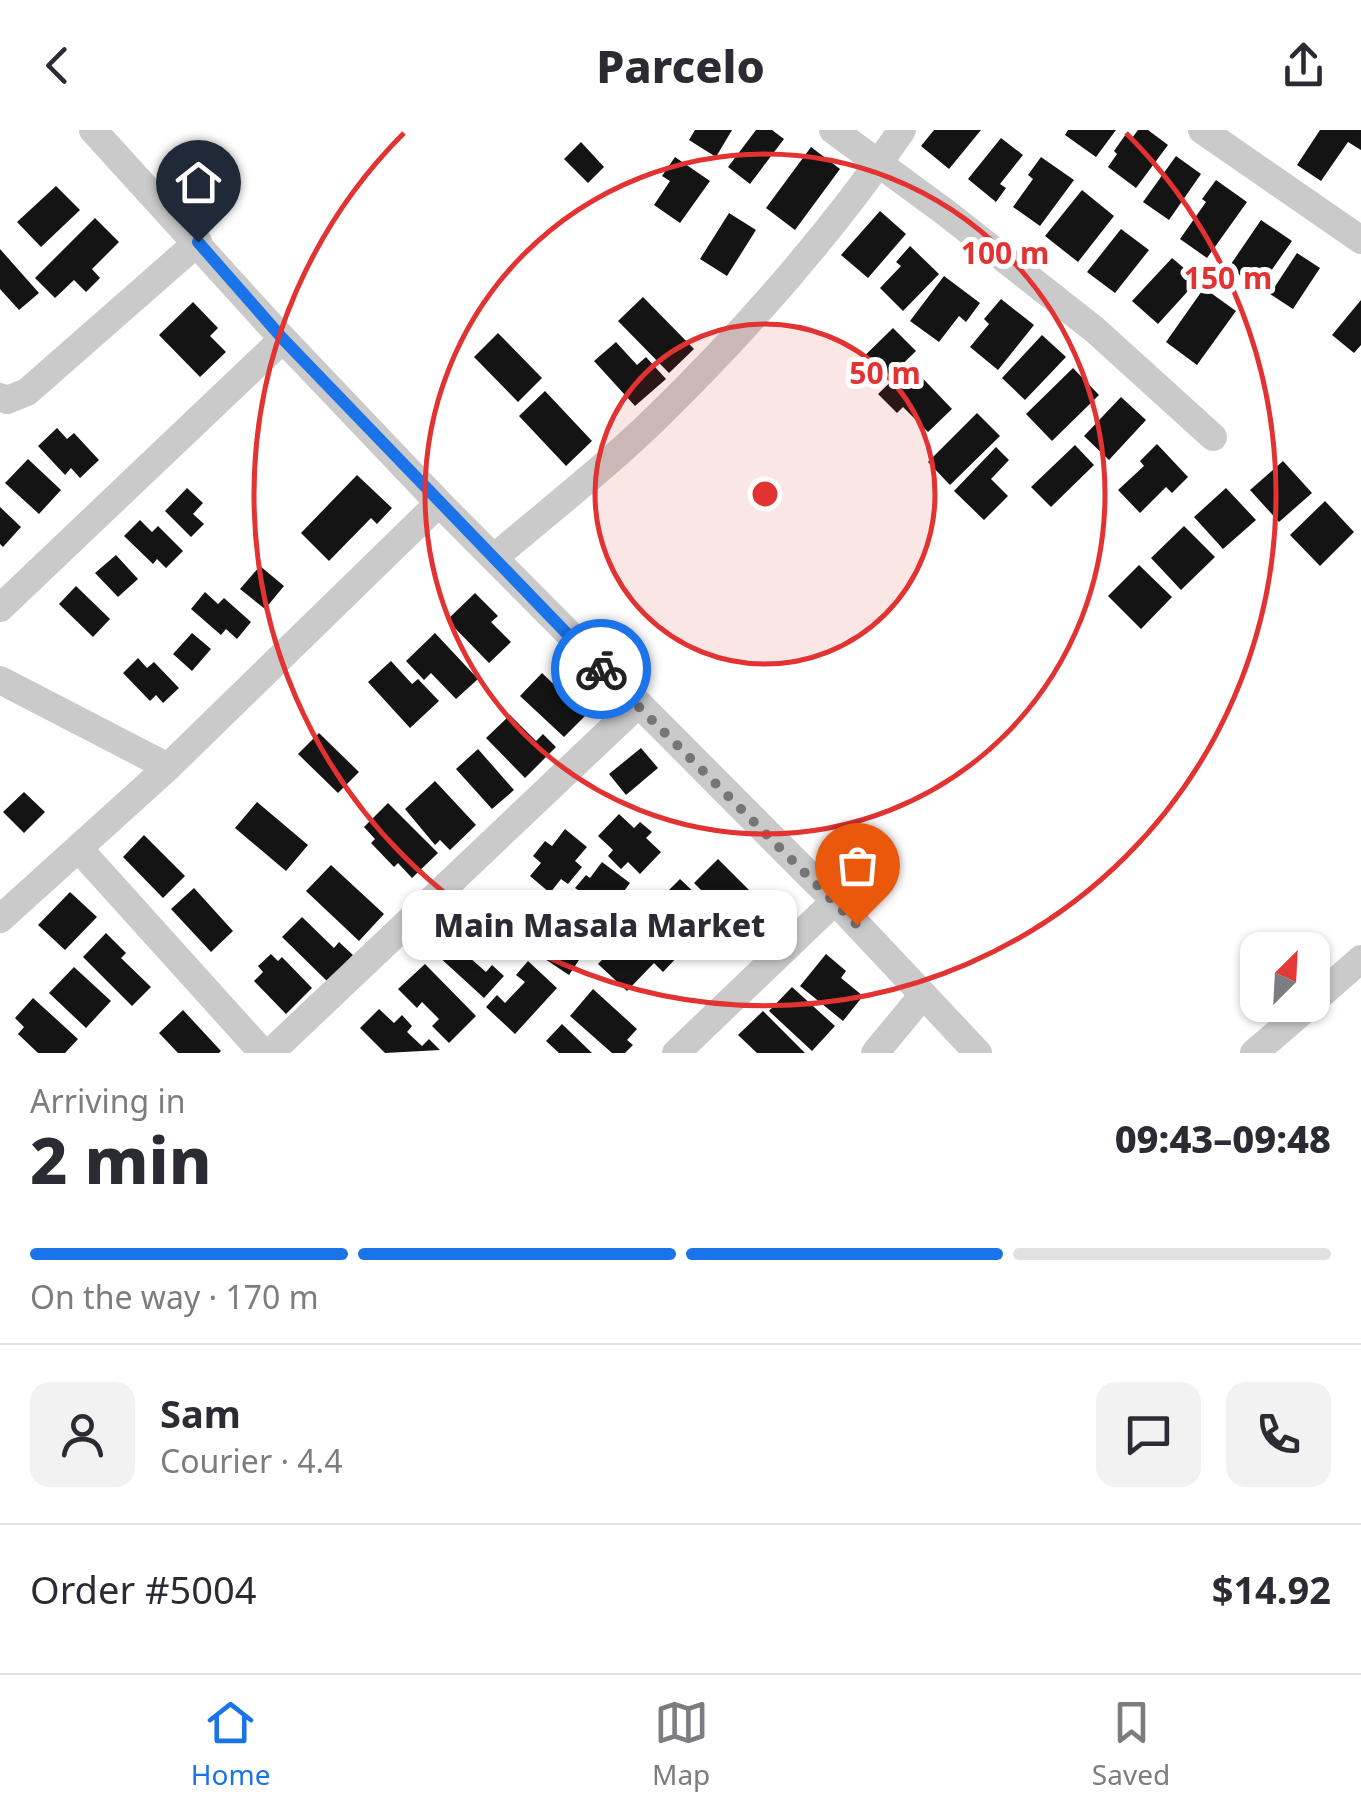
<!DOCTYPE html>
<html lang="en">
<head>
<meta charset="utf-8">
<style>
  :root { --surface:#fff; --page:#f2f2f3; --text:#2b2b33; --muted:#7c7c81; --line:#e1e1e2; --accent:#1a73e8 }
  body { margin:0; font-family:"Noto Sans",sans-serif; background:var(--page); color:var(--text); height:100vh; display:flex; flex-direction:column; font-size:38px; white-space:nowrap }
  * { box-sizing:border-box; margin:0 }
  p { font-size:32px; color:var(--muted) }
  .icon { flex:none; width:55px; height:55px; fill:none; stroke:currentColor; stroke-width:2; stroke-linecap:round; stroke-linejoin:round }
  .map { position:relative; height:923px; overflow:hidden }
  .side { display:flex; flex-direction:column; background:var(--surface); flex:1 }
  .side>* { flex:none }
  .needle { width:65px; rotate:24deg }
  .buttons { position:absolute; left:1240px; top:802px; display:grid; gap:20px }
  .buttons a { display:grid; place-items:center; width:90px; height:90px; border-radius:20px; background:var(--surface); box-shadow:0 2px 8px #0004; font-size:50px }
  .pin { position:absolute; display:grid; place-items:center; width:85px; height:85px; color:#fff; margin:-102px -42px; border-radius:50% 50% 50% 0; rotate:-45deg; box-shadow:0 0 10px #0007 }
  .pin .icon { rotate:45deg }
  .courier { position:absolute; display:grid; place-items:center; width:100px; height:100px; margin:-50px; border:8px solid #1a73e8; border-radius:50%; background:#fff; color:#222; box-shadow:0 2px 12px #0007 }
  .bubble { position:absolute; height:70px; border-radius:20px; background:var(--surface); box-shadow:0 2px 8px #0004; font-size:32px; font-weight:800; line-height:70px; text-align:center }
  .head em { font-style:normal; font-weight:800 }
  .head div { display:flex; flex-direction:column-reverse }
  .head { display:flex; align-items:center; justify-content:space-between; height:170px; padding:0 30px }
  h1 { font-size:65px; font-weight:800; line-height:75px }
  .bar { display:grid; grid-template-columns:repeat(4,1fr); gap:15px 10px; align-content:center; height:120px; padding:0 30px }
  .bar i { height:12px; border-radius:8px; background:var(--line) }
  .bar .selected { background:var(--accent) }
  .bar p { grid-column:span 4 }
  .line { display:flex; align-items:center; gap:25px; padding:0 30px; border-top:2px solid var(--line) }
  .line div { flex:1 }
  .round { display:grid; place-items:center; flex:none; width:105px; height:105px; border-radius:20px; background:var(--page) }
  header { display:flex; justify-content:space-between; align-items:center; height:130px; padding:0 30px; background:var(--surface); font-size:45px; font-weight:800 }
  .dock { display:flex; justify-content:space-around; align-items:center; height:140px; border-top:2px solid var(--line); background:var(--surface); font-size:28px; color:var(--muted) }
  .dock a { display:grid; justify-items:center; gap:5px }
  .dock .selected { color:var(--accent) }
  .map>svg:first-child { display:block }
</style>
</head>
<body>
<header><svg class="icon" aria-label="back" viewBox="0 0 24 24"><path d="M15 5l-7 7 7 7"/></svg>Parcelo<svg class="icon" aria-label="share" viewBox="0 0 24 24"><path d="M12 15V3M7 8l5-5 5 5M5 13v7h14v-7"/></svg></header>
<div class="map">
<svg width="1361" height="923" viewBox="0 0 1361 923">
  <rect width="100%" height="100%" fill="#fff"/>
  <g fill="#141414">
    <polygon points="695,0 732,0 716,27 689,10"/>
    <polygon points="756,0 772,0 784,9 750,54 728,37"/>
    <polygon points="934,0 981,0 949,39 921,16"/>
    <polygon points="1068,0 1116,0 1096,27 1065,5"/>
    <polygon points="1138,0 1148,0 1168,15 1136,58 1108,37 1117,24 1114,21 1126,4 1132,8"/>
    <polygon points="1320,0 1361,0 1361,20 1348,12 1321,51 1297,35"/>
    <polygon points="1001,8 1023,25 1000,54 1006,58 996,72 968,49"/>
    <polygon points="581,12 604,37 588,53 564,29"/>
    <polygon points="811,17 840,39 795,100 766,78"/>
    <polygon points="1176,26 1201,44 1169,90 1143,72"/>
    <polygon points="675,27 710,51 680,93 654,75 670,51 662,46"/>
    <polygon points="1041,27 1074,50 1040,96 1013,77 1033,49 1028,45"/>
    <polygon points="1216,50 1247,72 1207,128 1180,109 1206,72 1202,69"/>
    <polygon points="56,56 80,80 41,117 17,92"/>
    <polygon points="1082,60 1114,86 1078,132 1045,106"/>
    <polygon points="880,81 906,104 868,148 841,125"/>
    <polygon points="729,83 756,100 727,146 700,129"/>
    <polygon points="95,88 119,112 92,139 100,148 86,162 74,150 55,168 35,148"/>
    <polygon points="1261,90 1292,111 1271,141 1265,137 1253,155 1229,137"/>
    <polygon points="1121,99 1149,120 1115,163 1087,142"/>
    <polygon points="910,116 939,144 903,181 880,158 901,136 896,132"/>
    <polygon points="0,119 39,163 19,180 0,159"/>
    <polygon points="1297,123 1320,138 1293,179 1270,164"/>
    <polygon points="1172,128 1198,150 1158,194 1132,171"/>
    <polygon points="944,146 980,173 966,192 959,186 939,212 910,191"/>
    <polygon points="1204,158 1236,181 1197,235 1166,212"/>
    <polygon points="643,167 694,219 669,243 618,191"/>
    <polygon points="1001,169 1034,195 998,240 970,217 989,194 984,189"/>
    <polygon points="1361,170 1361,215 1354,223 1332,205"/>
    <polygon points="193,172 218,198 210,206 226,222 200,247 159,205"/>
    <polygon points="893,198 916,221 881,255 871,245 865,251 852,238"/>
    <polygon points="498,203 542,248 518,272 474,227"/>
    <polygon points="1042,205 1066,227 1025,270 1002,248"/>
    <polygon points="616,212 637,235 646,227 666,249 635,276 594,231"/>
    <polygon points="909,234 952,279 928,302 903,277 897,283 878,264"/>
    <polygon points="1073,238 1099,265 1052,311 1026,284"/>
    <polygon points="545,261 592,311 566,336 519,286"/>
    <polygon points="1121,267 1146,290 1109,330 1084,306"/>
    <polygon points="977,283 1000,306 950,355 928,332"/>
    <polygon points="57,298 67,309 74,303 99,330 80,348 71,338 65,345 38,316"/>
    <polygon points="1157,314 1188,347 1172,363 1166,357 1140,383 1118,360 1144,336 1140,331"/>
    <polygon points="1075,315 1094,335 1051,377 1031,357"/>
    <polygon points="996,317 1009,330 991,349 1008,366 984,390 954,361"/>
    <polygon points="28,329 61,360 39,384 5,353"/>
    <polygon points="1283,331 1312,363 1279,392 1250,360"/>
    <polygon points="357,345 392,378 377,394 371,388 329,431 301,403"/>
    <polygon points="187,358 203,373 193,384 204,394 191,407 165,381"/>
    <polygon points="1226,358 1256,390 1223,419 1194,387"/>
    <polygon points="1325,371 1354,402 1320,436 1290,405"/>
    <polygon points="0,377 21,397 3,417 0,414"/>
    <polygon points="140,390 152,402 158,396 183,421 166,438 157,429 153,434 124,406"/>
    <polygon points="1184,396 1215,427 1181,460 1151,428"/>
    <polygon points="116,425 138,449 118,467 95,443"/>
    <polygon points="1139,435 1172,467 1141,499 1108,466"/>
    <polygon points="260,436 284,456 265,479 240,459"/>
    <polygon points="76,456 110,489 93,507 59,474"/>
    <polygon points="205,462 218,474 224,468 251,492 237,509 226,499 221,505 191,479"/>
    <polygon points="475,463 498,486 491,492 511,512 489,533 447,490"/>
    <polygon points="192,503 211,519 192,541 173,524"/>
    <polygon points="435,503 478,549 456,569 431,543 424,550 406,531"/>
    <polygon points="138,528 147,538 154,532 179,558 163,573 156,565 150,571 123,543"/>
    <polygon points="391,531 412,554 418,549 439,571 410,598 368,552"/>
    <polygon points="542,543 566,566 570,562 583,573 579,578 586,585 564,607 520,566"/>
    <polygon points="510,585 536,611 543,604 556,617 525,648 486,608"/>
    <polygon points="319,603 359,642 338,663 298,624"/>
    <polygon points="641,618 658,638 626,665 609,644"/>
    <polygon points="478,619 514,660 492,679 456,639"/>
    <polygon points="435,651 476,695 450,720 440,710 435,715 405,679"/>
    <polygon points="24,662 45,682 24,703 3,682"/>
    <polygon points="257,672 308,715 286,741 235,698"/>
    <polygon points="388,673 438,723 412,748 398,733 394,737 371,713 375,709 364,697"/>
    <polygon points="619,684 634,698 640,692 652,702 646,708 661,722 640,744 628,732 621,739 608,726 613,720 598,706"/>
    <polygon points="565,699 587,717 575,731 582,737 568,754 561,749 550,763 530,746 541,733 533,726 545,711 552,716"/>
    <polygon points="144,705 185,746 163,768 123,727"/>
    <polygon points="718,729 774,785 750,809 694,753"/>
    <polygon points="602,732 630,753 594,802 566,782 581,762 575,758 586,745 590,748"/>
    <polygon points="331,735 384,784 359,811 306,761"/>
    <polygon points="680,749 699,767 675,791 656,773"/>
    <polygon points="194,758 233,801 211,822 171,779"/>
    <polygon points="70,762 97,787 65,820 38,795"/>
    <polygon points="543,780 591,812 569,845 521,813"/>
    <polygon points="302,787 334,818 339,812 353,825 328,852 282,807"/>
    <polygon points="642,788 680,824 663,842 654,833 627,861 598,834"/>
    <polygon points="459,801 478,818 469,827 486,842 492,835 504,846 484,868 437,825"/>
    <polygon points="106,803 126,823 121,828 151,857 132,876 83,827"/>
    <polygon points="271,824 278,831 282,827 312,858 286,884 254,851 263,842 258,836"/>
    <polygon points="826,824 846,841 841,848 863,866 843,891 800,856"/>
    <polygon points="528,831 557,858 515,904 486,877 497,865 505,873 525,852 516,845"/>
    <polygon points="425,834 476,886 449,913 432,896 439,889 422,872 417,878 398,859"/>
    <polygon points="74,837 111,871 86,898 49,863"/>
    <polygon points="792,857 835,896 812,921 769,881"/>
    <polygon points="593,859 637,899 627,910 633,915 625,923 612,923 570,886"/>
    <polygon points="33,868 78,909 65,923 38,923 18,904 24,897 15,888"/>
    <polygon points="379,879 394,893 402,885 412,896 407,902 422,916 429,909 440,920 385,923 360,898"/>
    <polygon points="183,880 221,921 219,923 178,923 159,903"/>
    <polygon points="763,881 805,923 757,923 738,905"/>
    <polygon points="562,894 592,923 559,923 546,911"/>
  </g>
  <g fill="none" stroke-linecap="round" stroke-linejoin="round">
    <g stroke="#cacaca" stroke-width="28">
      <polyline points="93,0 283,209 439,373 835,771 978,923"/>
      <polyline points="833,0 945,82 1095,200 1213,307"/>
      <polyline points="1202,0 1361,110"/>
      <polyline points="0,267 7,270 27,262 198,112"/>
      <path d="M495,427C549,381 607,336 658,286C747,199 831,103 902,0"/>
      <polyline points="0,478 283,209"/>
      <polyline points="0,550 168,637"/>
      <polyline points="79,719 263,923"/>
      <polyline points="0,789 168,637 439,373"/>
      <polyline points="1312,872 1361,829"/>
      <polyline points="270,923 637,575"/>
      <polyline points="676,923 835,771"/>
      <polyline points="875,923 923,865"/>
      <polyline points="1254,923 1310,875"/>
    </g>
  </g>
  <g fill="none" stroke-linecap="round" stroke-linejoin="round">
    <polyline stroke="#767676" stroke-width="10" stroke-dasharray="0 18" points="601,539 857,795"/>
    <polyline stroke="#1a73e8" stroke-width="12" points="198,112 283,209 601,539"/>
  </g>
  <circle cx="765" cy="364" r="170" fill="#e23232" fill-opacity=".12"/>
  <g fill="none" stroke="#e23232" stroke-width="5">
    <circle cx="765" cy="364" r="170"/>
    <circle cx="765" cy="364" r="340"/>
    <path d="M1126 3A511 511 0 1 1 404 3"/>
  </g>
  <circle cx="765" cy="364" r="15" fill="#e23232" stroke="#fff" stroke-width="5"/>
  <g font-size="30" text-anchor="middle" font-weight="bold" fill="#e23232" stroke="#fff" stroke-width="10" stroke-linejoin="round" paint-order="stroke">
    <text x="1005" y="134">100 m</text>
    <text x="1228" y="159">150 m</text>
    <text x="885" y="254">50 m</text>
  </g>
</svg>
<div class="buttons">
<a><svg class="needle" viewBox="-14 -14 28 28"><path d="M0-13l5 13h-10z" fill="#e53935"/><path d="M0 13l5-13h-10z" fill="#7c7c81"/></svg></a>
</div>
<div class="pin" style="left:857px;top:795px;background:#ea580c"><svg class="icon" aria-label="bag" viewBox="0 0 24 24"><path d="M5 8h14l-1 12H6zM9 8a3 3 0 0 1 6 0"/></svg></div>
<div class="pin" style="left:198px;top:112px;background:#1f2937"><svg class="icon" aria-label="home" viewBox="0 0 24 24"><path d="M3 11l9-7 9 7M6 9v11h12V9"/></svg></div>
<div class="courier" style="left:601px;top:539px"><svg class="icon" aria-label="bike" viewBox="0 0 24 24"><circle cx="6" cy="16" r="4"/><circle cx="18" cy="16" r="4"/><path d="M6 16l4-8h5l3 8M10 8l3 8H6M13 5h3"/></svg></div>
<div class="bubble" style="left:402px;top:760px;width:395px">Main Masala Market</div>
</div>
<section class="side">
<div class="head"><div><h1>2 min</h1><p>Arriving in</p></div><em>09:43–09:48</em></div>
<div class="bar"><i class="selected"></i><i class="selected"></i><i class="selected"></i><i></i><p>On the way · 170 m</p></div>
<div class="line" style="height:180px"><a class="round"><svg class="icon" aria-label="person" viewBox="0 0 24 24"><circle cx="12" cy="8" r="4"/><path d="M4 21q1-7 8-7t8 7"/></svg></a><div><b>Sam</b><p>Courier · 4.4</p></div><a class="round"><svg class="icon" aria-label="chat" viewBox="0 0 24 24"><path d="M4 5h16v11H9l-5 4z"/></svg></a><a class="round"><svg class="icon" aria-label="phone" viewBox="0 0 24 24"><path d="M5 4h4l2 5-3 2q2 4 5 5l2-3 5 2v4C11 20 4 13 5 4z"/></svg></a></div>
<div class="line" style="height:130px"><div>Order #5004</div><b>$14.92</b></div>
</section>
<nav class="dock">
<a class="selected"><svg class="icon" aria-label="home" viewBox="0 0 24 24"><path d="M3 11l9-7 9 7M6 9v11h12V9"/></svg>Home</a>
<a><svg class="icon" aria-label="map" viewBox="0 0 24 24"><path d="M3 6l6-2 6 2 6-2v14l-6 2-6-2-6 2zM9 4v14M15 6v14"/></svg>Map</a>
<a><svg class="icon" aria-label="saved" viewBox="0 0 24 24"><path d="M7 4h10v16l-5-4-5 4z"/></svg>Saved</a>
</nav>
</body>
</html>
